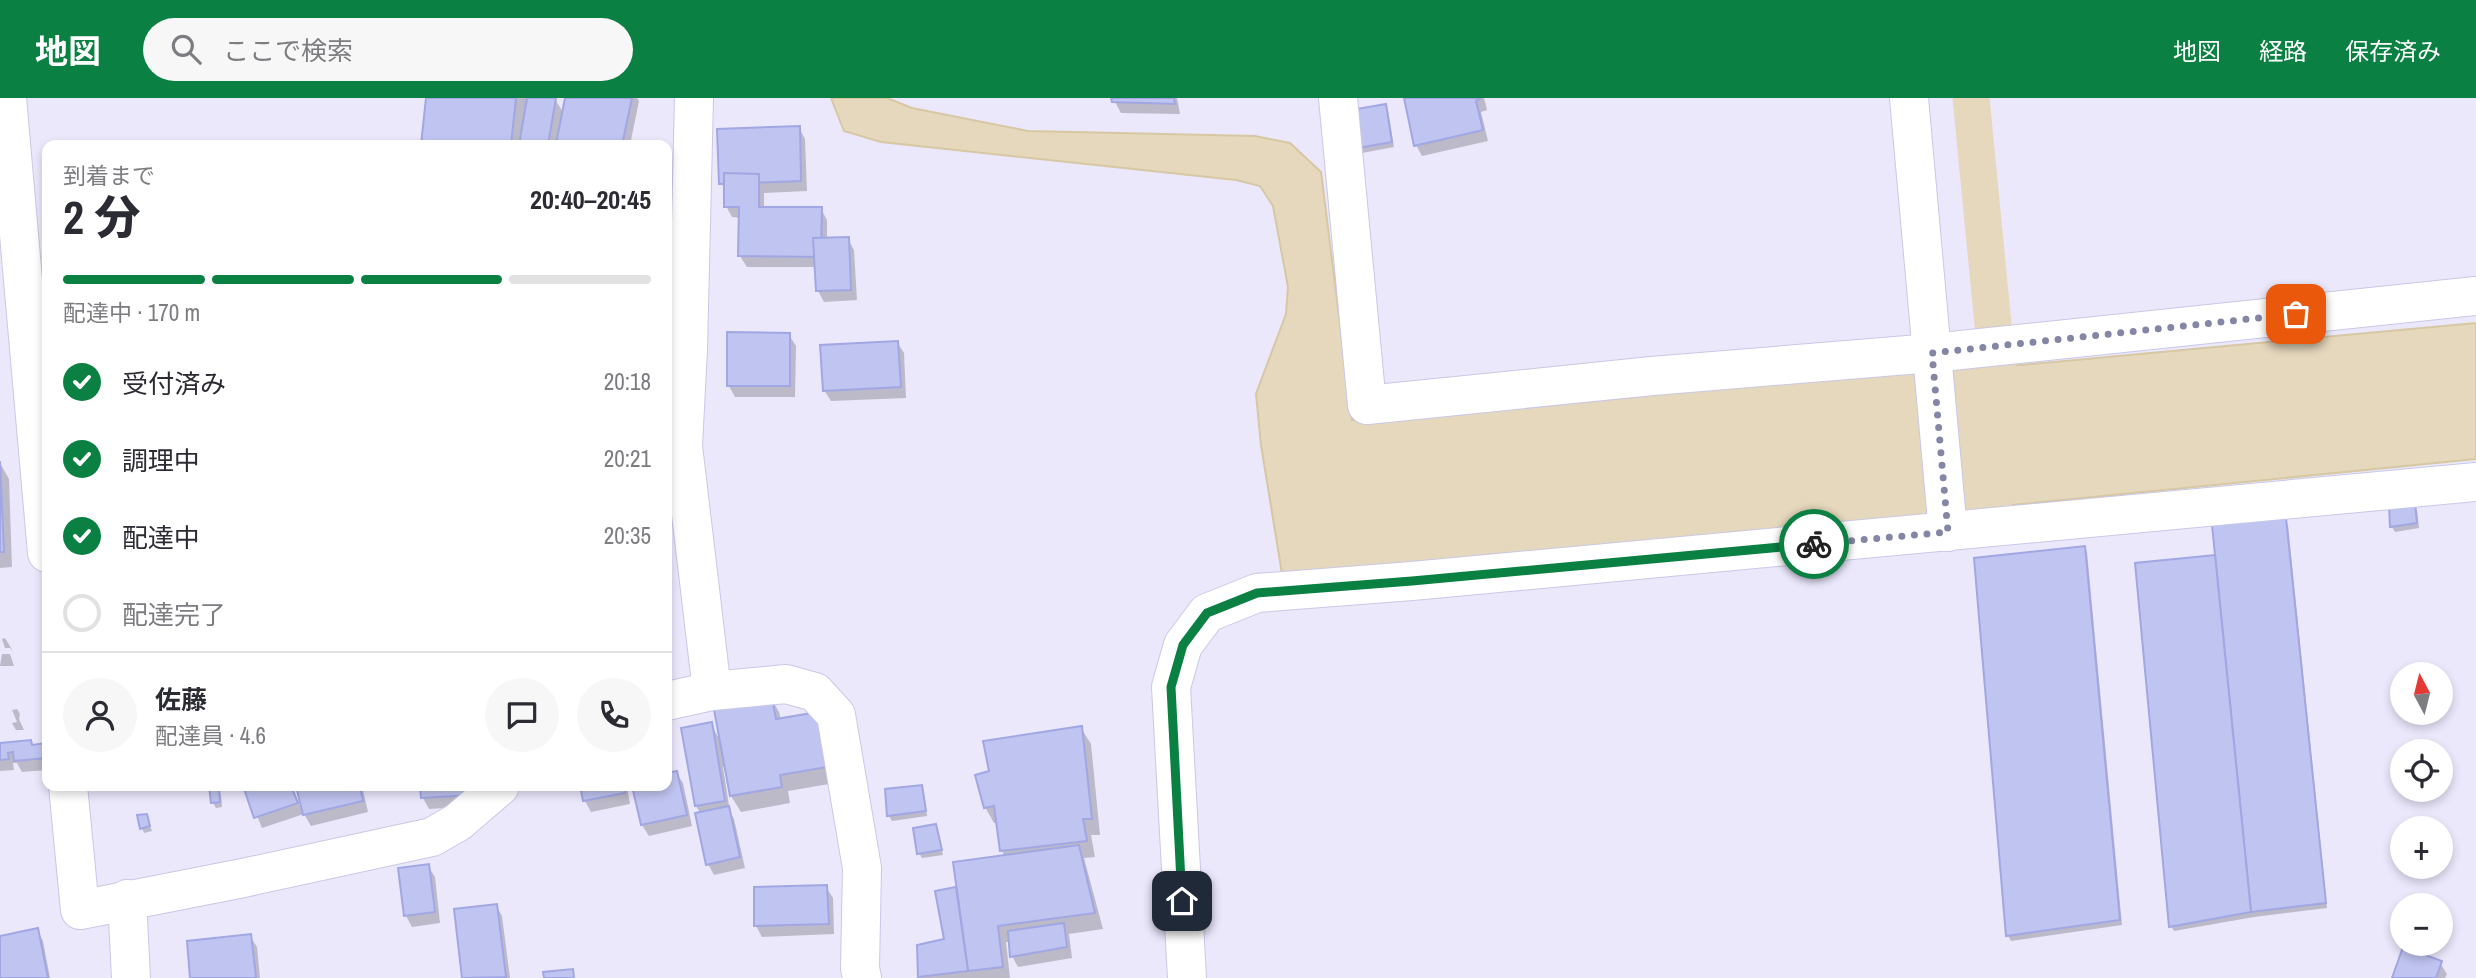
<!DOCTYPE html>
<html lang="ja">
<head>
<meta charset="utf-8">
<style>
  :root { --surface:#fff; --page:#f7f7f7; --text:#2b2b33; --muted:#7c7c81; --line:#e1e1e2; --accent:#0b8043 }
  body { margin:0; font-family:"Archivo Narrow","Noto Sans JP",sans-serif; background:var(--page); color:var(--text); height:100vh; display:flex; flex-direction:column; font-size:26px; white-space:nowrap }
  * { box-sizing:border-box; margin:0 }
  p { font-size:23px; color:var(--muted) }
  .icon { flex:none; width:38px; height:38px; fill:none; stroke:currentColor; stroke-width:2; stroke-linecap:round; stroke-linejoin:round }
  .map { position:relative; flex:1; overflow:hidden }
  .side { position:absolute; left:42px; top:42px; width:630px; height:651px; display:flex; flex-direction:column; background:var(--surface); border-radius:14px; box-shadow:0 4px 10px #0003 }
  .side>* { flex:none }
  .needle { width:46px; rotate:353deg }
  .tools { position:absolute; left:2390px; top:564px; display:grid; gap:14px }
  .tools a { display:grid; place-items:center; width:63px; height:63px; border-radius:50%; background:var(--surface); box-shadow:0 4px 10px #0003; font-size:35px }
  .pin { position:absolute; display:grid; place-items:center; width:60px; height:60px; color:#fff; margin:-30px; border-radius:14px; box-shadow:0 4px 10px #0006 }
  .courier { position:absolute; display:grid; place-items:center; width:70px; height:70px; margin:-35px; border:5px solid #0b8043; border-radius:50%; background:#fff; color:#222; box-shadow:0 2px 9px #0007 }
  .overview em { font-style:normal; font-weight:800 }
  .overview div { display:flex; flex-direction:column-reverse }
  .overview { display:flex; align-items:center; justify-content:space-between; height:119px; padding:0 21px }
  h1 { font-size:46px; font-weight:800; line-height:52px }
  .bar { display:grid; grid-template-columns:repeat(4,1fr); gap:10px 7px; align-content:center; height:84px; padding:0 21px }
  .bar i { height:9px; border-radius:5px; background:var(--line) }
  .bar .active { background:var(--accent) }
  .bar p { grid-column:span 4 }
  .line { display:flex; align-items:center; gap:18px; padding:0 21px; border-top:2px solid var(--line) }
  .line div { flex:1 }
  .round { display:grid; place-items:center; flex:none; width:74px; height:74px; border-radius:37px; background:var(--page) }
  ol { padding:0 21px; list-style:none }
  li { display:flex; align-items:center; gap:21px; height:77px }
  li p { margin-inline-start:auto }
  li .icon { padding:7px; border-radius:50%; background:var(--accent); color:#fff; stroke-width:4 }
  li:last-child { color:var(--muted) }
  li i { width:38px; height:38px; border:4px solid var(--line); border-radius:50% }
  header { display:flex; align-items:center; gap:42px; box-sizing:border-box; height:98px; padding:0 35px; background:var(--accent); color:#fff }
  header strong { font-size:33px }
  nav { display:flex; gap:38px; margin-inline-start:auto; font-size:24px }
  .search { width:490px; height:63px; background:var(--page); display:flex; align-items:center; gap:18px; box-sizing:border-box; padding:0 24px; border-radius:38px; color:var(--muted); font-size:26px }
  .map>svg:first-child { display:block }
</style>
</head>
<body>
<header>
<strong>地図</strong>
<div class="search"><svg class="icon" aria-label="search" viewBox="0 0 24 24"><circle cx="10" cy="10" r="6"/><path d="M15 15l6 6"/></svg>ここで検索</div>
<nav><a>地図</a><a>経路</a><a>保存済み</a></nav>
</header>
<div class="map">
<svg width="2476" height="880" viewBox="0 0 2476 880">
  <rect width="100%" height="100%" fill="#ebe8fc"/>
  <polygon fill="#e6d8bd" stroke="#d7c7a3" stroke-width="2" points="831,0 887,0 912,10 1028,33 1255,38 1290,45 1321,74 1352,322 1862,277 1864,272 1945,277 1957,263 2005,256 2009,268 2476,225 2476,361 2013,407 2014,414 1932,412 1923,423 1282,476 1261,347 1256,296 1286,216 1288,189 1273,108 1260,88 1236,82 881,44 844,33"/>
  <g fill="#0003">
    <polygon points="428,0 549,0 555,1 564,16 567,0 637,0 639,3 630,47 558,47 556,44 556,47 423,47"/>
    <polygon points="1113,0 1177,0 1180,16 1121,15"/>
    <polygon points="1407,0 1484,0 1487,12 1481,14 1488,43 1422,58 1416,47"/>
    <polygon points="1385,7 1388,12 1394,49 1362,55 1359,50"/>
    <polygon points="799,30 805,41 807,93 764,95 764,111 821,111 827,122 827,142 848,141 854,152 857,202 824,204 818,193 817,169 747,169 740,158 741,120 732,119 726,108 726,94 721,85"/>
    <polygon points="667,97 671,97 674,102 669,455 667,455"/>
    <polygon points="789,237 796,248 795,299 735,299 729,288"/>
    <polygon points="897,244 904,255 906,300 831,303 824,292"/>
    <polygon points="0,365 9,381 12,469 0,470"/>
    <polygon points="2414,407 2417,412 2419,430 2395,434 2392,429 2391,410"/>
    <polygon points="2285,422 2288,427 2327,810 2254,819 2174,833 2171,828 2137,466 2217,458"/>
    <polygon points="2084,449 2087,454 2122,827 2011,843 2008,838 1976,462"/>
    <polygon points="5,540 11,550 13,554 10,550 5,550 2,541"/>
    <polygon points="2,556 10,556 14,568 0,568"/>
    <polygon points="770,598 779,614 781,622 817,616 835,685 788,693 790,705 741,714 731,698 726,669 723,669 730,714 734,721 745,770 714,777 708,766 701,716 696,708 711,626 721,644"/>
    <polygon points="17,611 20,616 19,621 24,632 16,632 13,627 12,625 17,624 12,612"/>
    <polygon points="1081,630 1091,646 1100,737 1091,737 1095,759 1084,760 1103,831 1069,836 1072,860 1018,869 1012,858 1011,844 1006,844 1010,880 920,880 946,842 956,791 960,798 1005,759 1002,753 998,725 994,725 985,709 991,675"/>
    <polygon points="30,643 33,649 47,647 47,672 22,674 17,665 13,665 14,672 0,673 0,646"/>
    <polygon points="676,675 683,685 692,728 649,738 642,727 634,688 667,688 667,677"/>
    <polygon points="172,688 197,688 174,691"/>
    <polygon points="245,688 292,688 301,711 303,711 298,688 362,688 368,714 311,728 304,716 262,730"/>
    <polygon points="422,688 476,688 477,708 429,711 423,700"/>
    <polygon points="582,688 627,688 630,706 591,714 585,703"/>
    <polygon points="921,689 924,694 927,718 892,723 889,718"/>
    <polygon points="218,692 221,697 222,709 216,710 213,705"/>
    <polygon points="146,718 152,733 144,735 142,730"/>
    <polygon points="935,728 943,757 922,760 919,755"/>
    <polygon points="428,768 435,779 440,825 412,829 406,818"/>
    <polygon points="826,789 833,800 834,836 762,839 756,828 755,791"/>
    <polygon points="496,807 502,818 510,880 464,880 455,812"/>
    <polygon points="37,832 43,843 50,880 0,880 0,839"/>
    <polygon points="250,838 257,849 260,880 192,880 188,845"/>
    <polygon points="2404,851 2440,865 2447,876 2445,880 2393,880"/>
  </g>
  <g fill="none" stroke-linecap="round" stroke-linejoin="round">
    <polyline stroke="#e6d8bd" stroke-width="37" points="1971,0 1998,278"/>
  </g>
  <g fill="#c0c4f1" stroke="#a1a7e3" stroke-width="2">
    <polygon points="426,0 516,0 511,47 421,47"/>
    <polygon points="527,0 556,0 548,47 519,47"/>
    <polygon points="565,0 632,0 622,47 556,46"/>
    <polygon points="1111,0 1174,0 1175,6 1112,4"/>
    <polygon points="1404,0 1481,0 1476,3 1483,32 1414,48"/>
    <polygon points="1386,6 1392,44 1358,50 1351,12"/>
    <polygon points="800,28 801,83 719,86 717,31"/>
    <polygon points="724,75 759,76 759,109 822,109 821,159 738,158 739,109 724,109"/>
    <polygon points="667,95 672,96 667,440"/>
    <polygon points="849,139 851,192 816,193 813,140"/>
    <polygon points="727,234 790,235 790,288 727,288"/>
    <polygon points="898,243 901,289 823,293 820,247"/>
    <polygon points="0,363 4,454 0,454"/>
    <polygon points="2415,405 2417,425 2390,429 2389,408"/>
    <polygon points="2286,420 2326,805 2251,814 2212,427"/>
    <polygon points="2085,448 2120,822 2006,838 1974,460"/>
    <polygon points="2215,457 2251,814 2169,829 2135,465"/>
    <polygon points="771,596 776,621 818,614 827,669 780,677 782,689 730,698 713,606"/>
    <polygon points="712,624 725,703 695,708 681,630"/>
    <polygon points="1082,628 1092,721 1083,721 1087,743 1000,753 994,708 984,710 975,677 989,673 983,643"/>
    <polygon points="31,642 32,647 47,645 47,660 14,663 13,654 8,655 9,661 0,662 0,645"/>
    <polygon points="677,673 687,717 641,727 632,688 667,688 667,675"/>
    <polygon points="922,687 926,713 887,718 885,691"/>
    <polygon points="209,688 219,690 220,704 211,705"/>
    <polygon points="243,688 291,688 298,705 254,720"/>
    <polygon points="296,688 360,688 363,703 303,717"/>
    <polygon points="420,688 471,688 472,697 421,700"/>
    <polygon points="580,688 624,688 625,695 583,703"/>
    <polygon points="729,708 740,759 706,767 695,715"/>
    <polygon points="147,716 150,728 140,731 137,717"/>
    <polygon points="936,726 942,752 917,756 913,730"/>
    <polygon points="1079,747 1095,815 998,828 1003,869 968,873 953,764"/>
    <polygon points="429,766 435,814 404,818 398,770"/>
    <polygon points="827,787 829,826 754,828 754,789"/>
    <polygon points="956,789 968,873 918,879 917,847 944,841 935,793"/>
    <polygon points="497,806 506,879 462,880 454,811"/>
    <polygon points="1064,825 1067,849 1010,859 1008,833"/>
    <polygon points="38,830 48,880 0,880 0,838"/>
    <polygon points="251,836 256,880 190,880 187,843"/>
    <polygon points="2403,849 2442,863 2436,880 2392,880"/>
    <polygon points="573,871 574,880 544,880 543,874"/>
  </g>
  <g fill="none" stroke-linecap="round" stroke-linejoin="round">
    <defs>
      <g id="minor">
        <polyline points="7,0 47,455"/>
        <polyline points="694,0 688,251 683,348 712,593"/>
        <polyline points="1338,0 1367,307 1652,278 1932,255 2476,198"/>
        <polyline points="1909,0 1948,434"/>
        <polyline points="667,603 712,593 786,586 815,594 836,617 862,770 860,870 862,880"/>
        <polyline points="68,688 80,812 243,780 432,739 458,724 500,688"/>
        <polyline points="127,801 131,880"/>
        <polyline points="1187,880 1171,589 1183,547 1207,515 1257,495 1412,483 2476,384"/>
      </g>
    </defs>
    <use href="#minor" stroke="#c9c8e6" stroke-width="40"/>
    <use href="#minor" stroke="#fff" stroke-width="38"/>
  </g>
  <g fill="none" stroke-linecap="round" stroke-linejoin="round">
    <polyline stroke="#8486a5" stroke-width="7" stroke-dasharray="0 12.6" points="1814,446 1948,434 1932,255 2296,216"/>
    <polyline stroke="#0b8043" stroke-width="9" points="1182,803 1171,589 1183,547 1207,515 1257,495 1412,483 1814,446"/>
  </g>
</svg>
<div class="tools">
<a><svg class="needle" viewBox="-14 -14 28 28"><path d="M0-13l5 13h-10z" fill="#e53935"/><path d="M0 13l5-13h-10z" fill="#7c7c81"/></svg></a>
<a><svg class="icon" aria-label="locate" viewBox="0 0 24 24"><circle cx="12" cy="12" r="6"/><path d="M12 2v4M12 18v4M2 12h4M18 12h4"/></svg></a>
<a>+</a>
<a>−</a>
</div>
<div class="pin" style="left:2296px;top:216px;background:#ea580c"><svg class="icon" aria-label="bag" viewBox="0 0 24 24"><path d="M5 8h14l-1 12H6zM9 8a3 3 0 0 1 6 0"/></svg></div>
<div class="pin" style="left:1182px;top:803px;background:#1f2937"><svg class="icon" aria-label="home" viewBox="0 0 24 24"><path d="M3 11l9-7 9 7M6 9v11h12V9"/></svg></div>
<div class="courier" style="left:1814px;top:446px"><svg class="icon" aria-label="bike" viewBox="0 0 24 24"><circle cx="6" cy="16" r="4"/><circle cx="18" cy="16" r="4"/><path d="M6 16l4-8h5l3 8M10 8l3 8H6M13 5h3"/></svg></div>
<section class="side">
<div class="overview"><div><h1>2 分</h1><p>到着まで</p></div><em>20:40–20:45</em></div>
<div class="bar"><i class="active"></i><i class="active"></i><i class="active"></i><i></i><p>配達中 · 170 m</p></div>
<ol>
<li><svg class="icon" aria-label="check" viewBox="0 0 24 24"><path d="M5 12l5 5 9-10"/></svg>受付済み<p>20:18</p></li>
<li><svg class="icon" aria-label="check" viewBox="0 0 24 24"><path d="M5 12l5 5 9-10"/></svg>調理中<p>20:21</p></li>
<li><svg class="icon" aria-label="check" viewBox="0 0 24 24"><path d="M5 12l5 5 9-10"/></svg>配達中<p>20:35</p></li>
<li><i></i>配達完了</li>
</ol>
<div class="line" style="height:126px"><a class="round"><svg class="icon" aria-label="person" viewBox="0 0 24 24"><circle cx="12" cy="8" r="4"/><path d="M4 21q1-7 8-7t8 7"/></svg></a><div><b>佐藤</b><p>配達員 · 4.6</p></div><a class="round"><svg class="icon" aria-label="chat" viewBox="0 0 24 24"><path d="M4 5h16v11H9l-5 4z"/></svg></a><a class="round"><svg class="icon" aria-label="phone" viewBox="0 0 24 24"><path d="M5 4h4l2 5-3 2q2 4 5 5l2-3 5 2v4C11 20 4 13 5 4z"/></svg></a></div>
</section>
</div>
</body>
</html>
